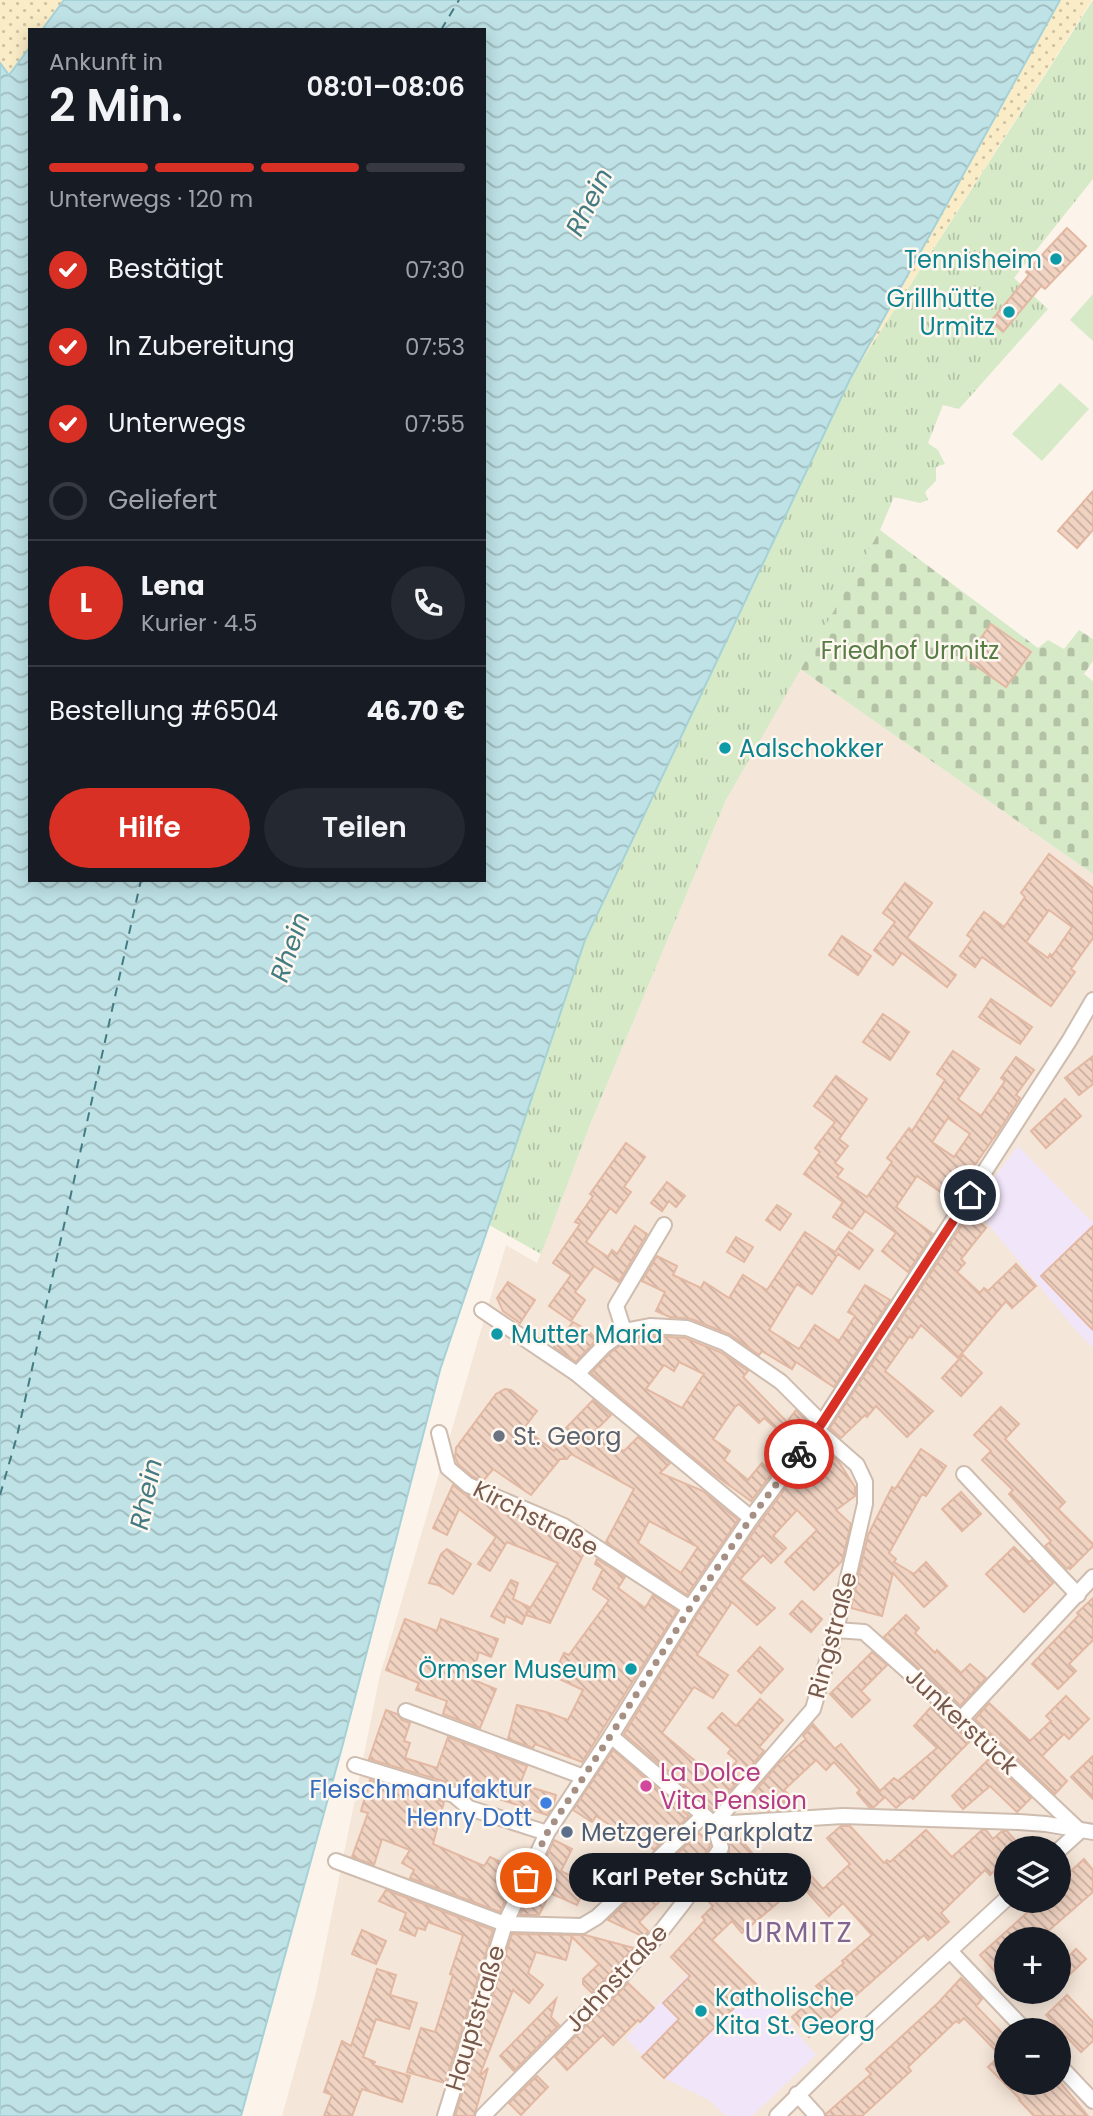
<!DOCTYPE html>
<html lang="de">
<head>
<meta charset="utf-8">
<style>
  :root { --surface:#171b24; --page:#242831; --text:#f1f3f6; --muted:#9ea1a6; --line:#363941; --accent:#d93025 }
  body { margin:0; font-family:Poppins,sans-serif; background:var(--page); color:var(--text); height:100vh; display:flex; flex-direction:column; font-size:26px; white-space:nowrap }
  * { box-sizing:border-box; margin:0 }
  p { font-size:23px; color:var(--muted) }
  .icon { flex:none; width:38px; height:38px; fill:none; stroke:currentColor; stroke-width:2; stroke-linecap:round; stroke-linejoin:round }
  .map { position:relative; flex:1; overflow:hidden }
  .sheet { position:absolute; left:28px; top:28px; width:458px; height:854px; display:flex; flex-direction:column; background:var(--surface); border-radius:0px; box-shadow:0 4px 18px #0003 }
  .sheet>* { flex:none }
  .tools { position:absolute; left:994px; top:1836px; display:grid; gap:14px }
  .tools a { display:grid; place-items:center; width:77px; height:77px; border-radius:50%; background:var(--surface); box-shadow:0 4px 18px #0003; font-size:35px }
  .pin { position:absolute; display:grid; place-items:center; width:60px; height:60px; color:#fff; margin:-30px; border:4px solid #fff; border-radius:50%; box-shadow:0 2px 7px #0007 }
  .courier { position:absolute; display:grid; place-items:center; width:70px; height:70px; margin:-35px; border:5px solid #d93025; border-radius:50%; background:#fff; color:#222; box-shadow:0 2px 9px #0007 }
  .bubble { position:absolute; height:49px; border-radius:24px; background:var(--surface); box-shadow:0 4px 18px #0003; font-size:23px; font-weight:600; line-height:49px; text-align:center }
  .overview em { font-style:normal; font-weight:600 }
  .overview div { display:flex; flex-direction:column-reverse }
  .overview { display:flex; align-items:center; justify-content:space-between; height:119px; padding:0 21px }
  h1 { font-size:46px; font-weight:600; line-height:52px }
  .bar { display:grid; grid-template-columns:repeat(4,1fr); gap:10px 7px; align-content:center; height:84px; padding:0 21px }
  .bar i { height:9px; border-radius:5px; background:var(--line) }
  .bar .on { background:var(--accent) }
  .bar p { grid-column:span 4 }
  .line { display:flex; align-items:center; gap:18px; padding:0 21px; border-top:2px solid var(--line) }
  .line div { flex:1 }
  .round { display:grid; place-items:center; flex:none; width:74px; height:74px; border-radius:37px; background:var(--page) }
  ol { padding:0 21px; list-style:none }
  li { display:flex; align-items:center; gap:21px; height:77px }
  li p { margin-inline-start:auto }
  li .icon { padding:7px; border-radius:50%; background:var(--accent); color:#fff; stroke-width:4 }
  li:last-child { color:var(--muted) }
  li i { width:38px; height:38px; border:4px solid var(--line); border-radius:50% }
  .cta { display:flex; gap:14px; margin-top:auto; padding:14px 21px }
  .cta a { flex:1; height:80px; border-radius:42px; background:var(--accent); color:#fff; font-size:28px; font-weight:600; line-height:80px; text-align:center }
  .cta a+a { background:var(--page); color:var(--text) }
  .map>svg:first-child { display:block }
</style>
</head>
<body>
<div class="map">
<svg width="1093" height="2116" viewBox="0 0 1093 2116">
  <defs>
    <pattern id="sand-dots" width="8" height="8" patternUnits="userSpaceOnUse" patternTransform="scale(1.75)"><rect width="8" height="8" fill="#faecc6"/><path d="M2 2h.1M6 6h.1" fill="none" stroke="#cfc2a3" stroke-width="1.8" stroke-linecap="round"/></pattern>
    <pattern id="cemetery-stones" width="16" height="16" patternUnits="userSpaceOnUse" patternTransform="scale(1.75)"><rect width="16" height="16" fill="#d7eac8"/><path d="M2 7V4a2 2 0 0 1 4 0v3zM10 15v-3a2 2 0 0 1 4 0v3z" fill="#b3c1a5"/></pattern>
    <pattern id="park-tufts" width="24" height="20" patternUnits="userSpaceOnUse" patternTransform="scale(1.75)"><rect width="24" height="20" fill="#d7eac8"/><path d="M3 7l-1-3M5 7V3M7 7l1-3M15 17l-1-3M17 17v-4M19 17l1-3" fill="none" stroke="#b3c1a5"/></pattern>
    <pattern id="water-waves" width="16" height="10" patternUnits="userSpaceOnUse" patternTransform="scale(1.75)"><rect width="16" height="10" fill="#bee2e6"/><path d="M0 5q4-4 8 0t8 0" fill="none" stroke="#9fbabd"/></pattern>
    <pattern id="building-back-hatch" width="6" height="6" patternUnits="userSpaceOnUse" patternTransform="scale(1.75)"><rect width="6" height="6" fill="#f1d3c2"/><path d="M-1 5l2 2M0 0l6 6M5-1l2 2" fill="none" stroke="#c8aea0"/></pattern>
  </defs>
  <rect width="100%" height="100%" fill="#fcf4ea"/>
  <path fill="#f4e6d8" fill-rule="evenodd" d="M800,669L1093,874V2116H282L315,1997L380,1675L506,1245L537,1263L590,1125L726,800ZM1006,1848H1059V1900H1006ZM1006,1939H1059V1992H1006ZM1006,2030H1059V2082H1006Z"/>
  <g fill="#f1e6f9">
    <polygon points="1018,1146 1093,1223 1093,1348 1074,1328 973,1206"/>
    <polygon points="716,1945 757,1985 816,2055 752,2116 726,2116 709,2100 664,2078 626,2038"/>
  </g>
  <g fill="#d7eac8">
    <polygon points="1093,294 1093,341 1070,320"/>
    <polygon points="1060,383 1089,409 1042,461 1012,434"/>
  </g>
  <g fill="url(#sand-dots)">
    <polygon points="0,0 64,0 42,30 30,30 30,47 8,75 0,63"/>
    <polygon points="1060,0 1092,0 850,379"/>
  </g>
  <polygon fill="url(#cemetery-stones)" points="880,530 1038,648 1048,640 1064,649 1079,630 1093,639 1093,661 1084,674 1093,681 1093,874 800,669"/>
  <polygon fill="url(#park-tufts)" points="1093,0 1093,179 1014,278 1048,309 959,409 943,405 928,443 938,450 945,464 936,467 936,481 925,492 928,500 920,503 894,497 880,530 726,800 590,1125 541,1254 489,1225 585,940 850,379"/>
  <polygon fill="url(#water-waves)" stroke="#a5d2d8" stroke-width="2" points="64,0 1060,0 850,379 585,940 440,1370 344,1740 241,2116 0,2116 0,63 9,75 30,47 30,880 485,880 485,30 42,30"/>
  <g fill="none" stroke-linecap="round" stroke-linejoin="round">
    <g stroke="#437b83" stroke-width="2" stroke-dasharray="9 7" stroke-linecap="butt">
      <polyline points="441,30 459,0"/>
      <polyline points="0,1495 17,1436 141,880"/>
    </g>
  </g>
  <g fill="url(#building-back-hatch)" stroke="#e3b8a3" stroke-width="2" fill-rule="evenodd">
    <polygon points="1067,228 1086,246 1045,289 1041,286 1003,332 991,321 1029,275 1026,272"/>
    <polygon points="1093,491 1093,530 1077,548 1058,531"/>
    <polygon points="991,624 1031,652 1006,687 966,659"/>
    <path d="M1049,854L1093,888V938L1071,969L1075,972L1051,1006L982,957L975,967L960,956L972,939L967,935L984,912L1004,927L1025,897L1021,893ZM1049,910L1072,927L1052,956L1050,954L1048,958L1026,942Z"/>
    <polygon points="905,883 932,903 907,938 956,975 947,987 902,953 893,965 874,950 895,922 883,913"/>
    <polygon points="842,936 871,956 858,975 829,955"/>
    <polygon points="991,999 1032,1027 1020,1044 979,1017"/>
    <polygon points="883,1014 909,1032 890,1060 863,1042"/>
    <path d="M953,1051L979,1069L958,1099L981,1116L1005,1081L1001,1078L1016,1057L1034,1070L1016,1095L1020,1098L1000,1129L951,1199L917,1176L896,1207L933,1234L908,1272L882,1251L896,1233L865,1211L852,1229L833,1217L843,1202L804,1174L820,1152L815,1148L835,1122L814,1106L836,1076L867,1099L839,1139L848,1146L835,1163L843,1169L837,1177L867,1197L892,1162L887,1158L909,1128L912,1131L945,1080L937,1074ZM948,1118L970,1134L954,1157L932,1142Z"/>
    <polygon points="1093,1056 1093,1084 1079,1095 1065,1078"/>
    <polygon points="1065,1099 1081,1116 1046,1148 1031,1131"/>
    <polygon points="626,1143 645,1157 624,1187 631,1192 616,1213 610,1208 586,1242 608,1257 612,1250 617,1254 635,1226 647,1234 619,1282 594,1266 575,1292 585,1300 571,1321 549,1306 571,1275 553,1263 580,1224 575,1222 593,1196 590,1194"/>
    <polygon points="667,1182 685,1196 676,1207 669,1201 662,1211 651,1203"/>
    <polygon points="777,1205 791,1214 780,1230 766,1220"/>
    <polygon points="969,1214 986,1228 961,1259 965,1263 957,1272 980,1293 984,1288 988,1291 1016,1264 1036,1286 1012,1308 1006,1301 958,1358 921,1325 912,1338 910,1336 885,1371 933,1411 907,1437 876,1406 867,1417 865,1415 841,1438 830,1428"/>
    <polygon points="1093,1226 1093,1330 1041,1276"/>
    <polygon points="805,1232 835,1252 849,1232 873,1250 859,1269 838,1254 812,1294 797,1284 769,1330 799,1349 815,1325 839,1341 855,1316 848,1312 865,1285 890,1300 834,1387 796,1362 792,1369 762,1351 759,1355 729,1334 691,1319 670,1317 656,1311 665,1292 642,1281 657,1256 677,1266 673,1275 701,1288 704,1282 729,1298 743,1275 767,1290"/>
    <polygon points="736,1237 753,1247 744,1262 727,1252"/>
    <polygon points="508,1282 535,1300 520,1323 503,1311 497,1298"/>
    <polygon points="573,1322 589,1331 596,1340 576,1362 554,1347"/>
    <path d="M651,1336L685,1338L720,1352L748,1371L743,1377L787,1422L796,1410L809,1424L791,1448L784,1443L788,1439L764,1418L759,1423L739,1404L735,1407L713,1439L730,1451L724,1460L748,1480L762,1463L773,1472L751,1501L712,1473L591,1373L611,1352L628,1340ZM679,1362L704,1374L682,1408L646,1389L664,1365L674,1371Z"/>
    <polygon points="963,1355 982,1373 961,1396 942,1378"/>
    <path d="M505,1389L511,1390L537,1411L524,1428L554,1451L569,1431L566,1428L593,1400L611,1415L593,1433L624,1451L638,1437L670,1463L660,1473L703,1491L738,1520L687,1595L606,1542L634,1489L571,1454L567,1459H560L531,1495L493,1469L483,1481L473,1477L458,1464L455,1457L456,1448L496,1394ZM649,1521L698,1547L681,1573L638,1543Z"/>
    <polygon points="1001,1407 1019,1424 1005,1439 1065,1502 1058,1509 1093,1544 1093,1546 1070,1569 1069,1567 1067,1569 1045,1546 1051,1541 1009,1494 1013,1490 982,1460 991,1451 974,1435"/>
    <polygon points="818,1444 838,1461 855,1487 855,1496 836,1510 851,1524 842,1561 814,1590 785,1562 817,1530 797,1510 773,1536 786,1548 771,1563 763,1555 740,1579 775,1608 757,1625 732,1602 697,1655 728,1675 713,1698 694,1687 662,1733 719,1781 737,1761 728,1753 731,1749 708,1728 722,1713 736,1726 760,1699 783,1720 759,1747 764,1751 713,1810 624,1734 698,1613 759,1524"/>
    <polygon points="921,1449 946,1466 926,1496 922,1494 889,1553 896,1559 894,1562 914,1574 926,1562 947,1586 924,1607 893,1573 882,1616 851,1608 868,1535 892,1487 895,1489"/>
    <polygon points="453,1485 464,1494 500,1509 510,1517 511,1514 559,1535 585,1551 550,1623 526,1615 558,1563 507,1542 490,1571 478,1564 496,1537 459,1509 447,1535 433,1528"/>
    <polygon points="961,1492 981,1514 962,1531 942,1509"/>
    <polygon points="1014,1547 1029,1562 1032,1560 1053,1583 1024,1612 986,1574"/>
    <polygon points="447,1549 471,1564 453,1594 438,1585 429,1583 441,1554"/>
    <polygon points="597,1559 625,1577 618,1588 645,1608 653,1595 677,1611 582,1762 535,1744 533,1748 508,1739 517,1705 546,1712 568,1720 583,1690 553,1676 564,1653 569,1655 609,1600 593,1589 603,1569 595,1564"/>
    <polygon points="511,1580 518,1583 513,1599 529,1607 522,1624 506,1616 504,1623 491,1616"/>
    <polygon points="1093,1598 1093,1640 1069,1664 1076,1671 1058,1689 1032,1664 1079,1615 1077,1613"/>
    <polygon points="802,1601 822,1619 811,1632 790,1614"/>
    <polygon points="906,1615 919,1628 915,1633 935,1653 937,1650 961,1673 970,1664 986,1678 960,1706 884,1637"/>
    <polygon points="405,1619 437,1631 441,1619 498,1639 491,1657 479,1652 471,1679 496,1689 480,1728 443,1714 447,1701 416,1690 419,1683 386,1670"/>
    <polygon points="760,1647 783,1669 761,1693 738,1671"/>
    <polygon points="872,1652 887,1665 861,1691 870,1700 852,1717 830,1694"/>
    <polygon points="1066,1696 1089,1719 1069,1739 1064,1734 1042,1756 1067,1781 1055,1794 975,1719 989,1703 1030,1741 1051,1721 1046,1716"/>
    <polygon points="932,1706 970,1741 913,1799 910,1796 896,1808 884,1796 885,1797 874,1807 869,1807 857,1793 860,1790 834,1762 826,1770 816,1760 784,1790 788,1794 783,1799 786,1803 777,1810 768,1811 753,1794 778,1764 806,1739 803,1736 813,1724 835,1749 841,1744 880,1791 894,1778 898,1781 937,1748 914,1726"/>
    <polygon points="386,1710 397,1714 402,1720 410,1723 404,1741 410,1743 405,1758 437,1768 448,1737 527,1766 520,1784 556,1795 553,1807 547,1815 463,1787 369,1759"/>
    <polygon points="613,1750 689,1816 654,1850 629,1826 624,1834 596,1816 592,1822 573,1810"/>
    <polygon points="1093,1756 1093,1799 1071,1777"/>
    <polygon points="989,1759 1031,1798 1017,1812 990,1786 963,1809 952,1796"/>
    <polygon points="370,1780 444,1802 433,1844 484,1866 490,1857 519,1870 500,1912 410,1878 414,1870 402,1863 410,1850 382,1839 374,1865 352,1857 368,1813 361,1811"/>
    <polygon points="841,1826 850,1826 884,1863 887,1860 890,1862 926,1830 952,1857 982,1830 986,1830 993,1839 1002,1831 1007,1831 1022,1848 1006,1848 1006,1860 990,1875 985,1870 941,1913 949,1922 928,1940 924,1935 809,2037 792,2017 821,1991 816,1986 844,1963 842,1961 872,1935 843,1903 829,1916 800,1884 742,1933 732,1921 712,1940 757,1985 664,2078 642,2057 679,2019 663,2003 690,1976 671,1957 705,1920 702,1917 713,1906 701,1894 729,1853 729,1843 738,1836 773,1878 795,1858 823,1889 850,1864 827,1838"/>
    <polygon points="699,1833 709,1842 710,1846 687,1881 683,1878 639,1922 648,1931 644,1937 608,1920"/>
    <polygon points="554,1840 572,1849 561,1871 587,1884 577,1905 550,1893 539,1915 520,1915"/>
    <polygon points="1084,1859 1093,1870 1093,1892 1039,1939 1006,1939 1006,1984 980,1955 1041,1900 1059,1900 1059,1882"/>
    <polygon points="386,1890 493,1930 445,2083 407,2072 421,2028 435,2032 453,1975 450,1974 463,1935 428,1922 425,1930 418,1928 415,1936 400,1930 406,1913 379,1901"/>
    <polygon points="362,1930 386,1941 376,1964 352,1954"/>
    <polygon points="512,1934 585,1935 634,1948 592,1993 583,1984 583,1979 599,1964 572,1937 566,1960 536,1952 528,1973 543,1985 529,2003 513,1990 479,2077 488,2068 474,2116 455,2116"/>
    <polygon points="1076,1949 1086,1959 1068,1976 1059,1966"/>
    <polygon points="377,1969 396,1975 390,1995 417,2003 409,2029 376,2019 363,2057 375,2062 373,2065 410,2076 402,2102 362,2089 352,2116 324,2116 332,2095 324,2092 342,2041 351,2046"/>
    <polygon points="961,1978 982,1999 976,2006 1006,2037 1006,2082 1060,2082 1088,2116 1034,2116 1019,2100 1020,2099 988,2067 1000,2055 964,2018 959,2023 956,2021 931,2045 908,2067 911,2071 862,2116 826,2116 826,2114 871,2074 866,2069 938,2003"/>
    <polygon points="628,1983 654,2008 640,2022 638,2020 613,2045 603,2035 567,2070 555,2057"/>
    <polygon points="1067,1995 1093,2022 1093,2041 1081,2052 1046,2015"/>
    <polygon points="556,1999 551,2017 559,2025 514,2071 500,2056"/>
    <polygon points="537,2076 548,2087 521,2115 509,2103"/>
  </g>
  <g fill="none" stroke-linecap="round" stroke-linejoin="round">
    <defs>
      <g id="minor">
        <polyline points="482,1310 577,1374 751,1518"/>
        <polyline points="624,1331 616,1306 664,1225"/>
        <polyline points="577,1374 605,1345 624,1331 650,1326 687,1328 725,1343 781,1382 822,1423"/>
        <polyline points="439,1433 448,1468 468,1485 564,1526 690,1608"/>
        <polyline points="964,1474 1078,1595"/>
        <polyline points="836,1630 864,1632 961,1719 1079,1830"/>
        <polyline points="406,1711 584,1777"/>
        <polyline points="961,1719 1093,1577"/>
        <polyline points="611,1736 714,1824 843,1816 1019,1822 1046,1824 1093,1832"/>
        <polyline points="355,1765 454,1795 469,1808 547,1833"/>
        <polyline points="714,1824 813,1709 836,1630 865,1504 865,1482 857,1465 817,1430"/>
        <polyline points="1059,1850 1080,1831"/>
        <polyline points="336,1861 505,1924 582,1926 597,1917 703,1816"/>
        <polyline points="950,1951 1025,2030"/>
        <polyline points="1059,2065 1093,2101"/>
        <polyline points="797,2094 817,2116"/>
        <polyline points="445,2116 505,1924 547,1833 611,1736 690,1608 751,1518 822,1423 1069,1041 1093,1000"/>
        <polyline points="483,2116 615,1983 659,1934 684,1902 721,1848 714,1824"/>
        <polyline points="777,2116 867,2027 1006,1899"/>
      </g>
    </defs>
    <use href="#minor" stroke="#cebcaf" stroke-width="18"/>
    <use href="#minor" stroke="#fff" stroke-width="14"/>
  </g>
  <g fill="none" stroke-linecap="round" stroke-linejoin="round">
    <polyline stroke="#a69084" stroke-width="7" stroke-dasharray="0 12.6" points="526,1878 547,1833 611,1735 690,1608 751,1518 799,1454"/>
    <polyline stroke="#d93025" stroke-width="9" points="799,1454 822,1423 970,1195"/>
  </g>
  <g fill="#0f9aa8" stroke="#fff8f1" stroke-width="2.5">
    <circle cx="1056" cy="259" r="7"/>
    <circle cx="1009" cy="312" r="7"/>
    <circle cx="725" cy="748" r="7"/>
    <circle cx="497" cy="1334" r="7"/>
    <circle cx="631" cy="1669" r="7"/>
    <circle cx="701" cy="2011" r="7"/>
  </g>
  <circle fill="#6b7280" stroke="#fff8f1" stroke-width="2.5" cx="499" cy="1436" r="7"/>
  <circle fill="#d1479c" stroke="#fff8f1" stroke-width="2.5" cx="646" cy="1786" r="7"/>
  <circle fill="#3f7fe0" stroke="#fff8f1" stroke-width="2.5" cx="546" cy="1803" r="7"/>
  <circle fill="#5c6f8a" stroke="#fff8f1" stroke-width="2.5" cx="567" cy="1832" r="7"/>
  <g text-anchor="middle" dominant-baseline="central" stroke-width="5" stroke-linejoin="round" paint-order="stroke">
    <g font-size="24" fill="#0d838f" stroke="#fff8f1" text-anchor="end">
      <text x="1042" y="259">Tennisheim</text>
      <text x="995" y="298">Grillhütte<tspan x="995" dy="28">Urmitz</tspan></text>
      <text x="739" y="748" text-anchor="start">Aalschokker</text>
      <text x="511" y="1334" text-anchor="start">Mutter Maria</text>
      <text x="617" y="1669">Örmser Museum</text>
      <text x="715" y="1997" text-anchor="start">Katholische<tspan x="715" dy="28">Kita St. Georg</tspan></text>
    </g>
    <g font-size="24" fill="#587c45" stroke="#fff8f1">
      <text x="910" y="650">Friedhof Urmitz</text>
    </g>
    <g font-size="24" fill="#5b616d" stroke="#fff8f1" text-anchor="start">
      <text x="513" y="1436">St. Georg</text>
    </g>
    <g font-size="24" fill="#775a4d" stroke="#fff8f1">
      <text transform="translate(536 1518) rotate(27)">Kirchstraße</text>
      <text transform="translate(832 1635) rotate(-75)">Ringstraße</text>
      <text transform="translate(962 1721) rotate(43)">Junkerstück</text>
      <text transform="translate(616 1978) rotate(-47)">Jahnstraße</text>
      <text transform="translate(475 2018) rotate(-73)">Hauptstraße</text>
    </g>
    <g font-size="24" fill="#b23c85" stroke="#fff8f1" text-anchor="start">
      <text x="660" y="1772">La Dolce<tspan x="660" dy="28">Vita Pension</tspan></text>
    </g>
    <g font-size="24" fill="#366cbe" stroke="#fff8f1" text-anchor="end">
      <text x="532" y="1789">Fleischmanufaktur<tspan x="532" dy="28">Henry Dott</tspan></text>
    </g>
    <g font-size="24" fill="#4e5e75" stroke="#fff8f1" text-anchor="start">
      <text x="581" y="1832">Metzgerei Parkplatz</text>
    </g>
    <g font-size="26" font-style="italic" fill="#437b83" stroke="#fff8f1">
      <text transform="translate(589 202) rotate(-63)">Rhein</text>
      <text transform="translate(290 947) rotate(-71)">Rhein</text>
      <text transform="translate(146 1494) rotate(-78)">Rhein</text>
    </g>
    <g font-size="28" letter-spacing="2" fill="#816692" stroke="#fff8f1">
      <text x="799" y="1932">URMITZ</text>
    </g>
  </g>
</svg>
<div class="tools">
<a><svg class="icon" aria-label="layers" viewBox="0 0 24 24"><path d="M12 4l9 5-9 5-9-5zM3 14l9 5 9-5"/></svg></a>
<a>+</a>
<a>−</a>
</div>
<div class="pin" style="left:526px;top:1878px;background:#ea580c"><svg class="icon" aria-label="bag" viewBox="0 0 24 24"><path d="M5 8h14l-1 12H6zM9 8a3 3 0 0 1 6 0"/></svg></div>
<div class="pin" style="left:970px;top:1195px;background:#1f2937"><svg class="icon" aria-label="home" viewBox="0 0 24 24"><path d="M3 11l9-7 9 7M6 9v11h12V9"/></svg></div>
<div class="courier" style="left:799px;top:1454px"><svg class="icon" aria-label="bike" viewBox="0 0 24 24"><circle cx="6" cy="16" r="4"/><circle cx="18" cy="16" r="4"/><path d="M6 16l4-8h5l3 8M10 8l3 8H6M13 5h3"/></svg></div>
<div class="bubble" style="left:569px;top:1853px;width:242px">Karl Peter Schütz</div>
<section class="sheet">
<div class="overview"><div><h1>2 Min.</h1><p>Ankunft in</p></div><em>08:01–08:06</em></div>
<div class="bar"><i class="on"></i><i class="on"></i><i class="on"></i><i></i><p>Unterwegs · 120 m</p></div>
<ol>
<li><svg class="icon" aria-label="check" viewBox="0 0 24 24"><path d="M5 12l5 5 9-10"/></svg>Bestätigt<p>07:30</p></li>
<li><svg class="icon" aria-label="check" viewBox="0 0 24 24"><path d="M5 12l5 5 9-10"/></svg>In Zubereitung<p>07:53</p></li>
<li><svg class="icon" aria-label="check" viewBox="0 0 24 24"><path d="M5 12l5 5 9-10"/></svg>Unterwegs<p>07:55</p></li>
<li><i></i>Geliefert</li>
</ol>
<div class="line" style="height:126px"><b class="round" style="background:var(--accent);color:#fff">L</b><div><b>Lena</b><p>Kurier · 4.5</p></div><a class="round"><svg class="icon" aria-label="phone" viewBox="0 0 24 24"><path d="M5 4h4l2 5-3 2q2 4 5 5l2-3 5 2v4C11 20 4 13 5 4z"/></svg></a></div>
<div class="line" style="height:91px"><div>Bestellung #6504</div><b>46.70 €</b></div>
<div class="cta"><a>Hilfe</a><a>Teilen</a></div>
</section>
</div>
</body>
</html>
